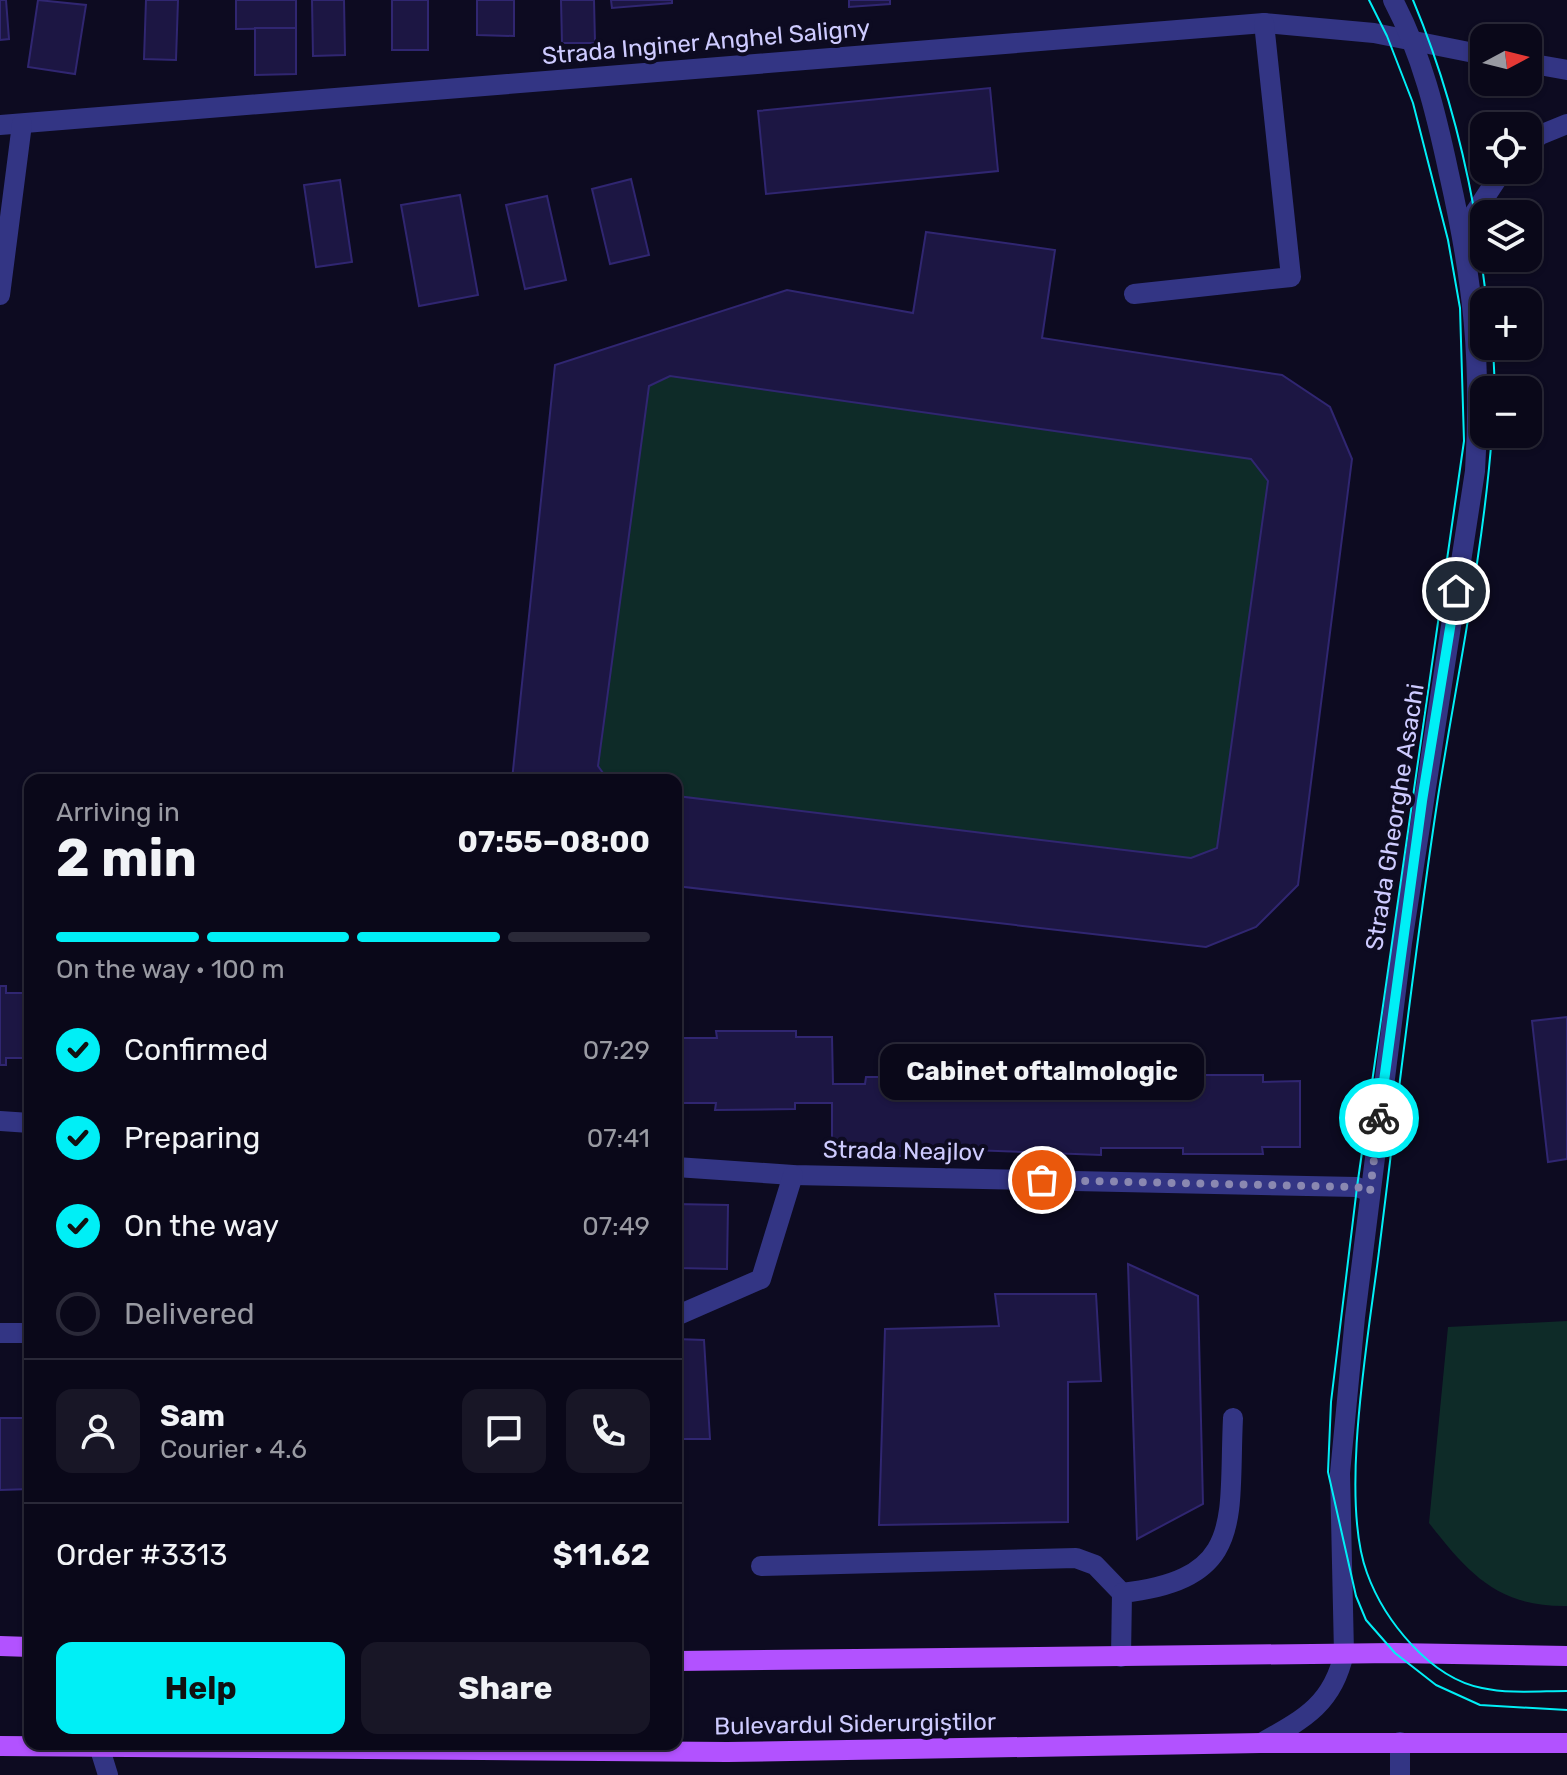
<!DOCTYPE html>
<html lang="en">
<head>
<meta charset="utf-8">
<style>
  :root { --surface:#0a0819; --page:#181626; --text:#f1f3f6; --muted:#999aa2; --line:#2a2938; --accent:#00eff6 }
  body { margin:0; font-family:Rubik,sans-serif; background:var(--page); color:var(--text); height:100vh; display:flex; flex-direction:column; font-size:30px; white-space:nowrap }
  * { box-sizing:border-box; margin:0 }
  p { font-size:26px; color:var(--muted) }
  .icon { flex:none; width:44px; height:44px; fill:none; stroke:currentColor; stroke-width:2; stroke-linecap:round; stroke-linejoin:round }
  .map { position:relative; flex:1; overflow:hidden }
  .drawer { position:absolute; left:24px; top:774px; width:658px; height:976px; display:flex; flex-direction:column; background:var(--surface); border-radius:16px; box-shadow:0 2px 6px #0004,0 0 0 2px var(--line) }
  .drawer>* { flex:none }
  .needle { width:52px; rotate:83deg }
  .controls { position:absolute; left:1470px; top:24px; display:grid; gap:16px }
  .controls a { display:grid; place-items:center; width:72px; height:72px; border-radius:16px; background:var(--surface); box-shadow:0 2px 6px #0004,0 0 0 2px var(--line); font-size:40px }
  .pin { position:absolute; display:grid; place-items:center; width:68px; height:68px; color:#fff; margin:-34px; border:4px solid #fff; border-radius:50%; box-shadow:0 2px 8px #0007 }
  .courier { position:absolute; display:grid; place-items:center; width:80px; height:80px; margin:-40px; border:6px solid #00eff6; border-radius:50%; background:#fff; color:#222; box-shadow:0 2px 10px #0007 }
  .bubble { position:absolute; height:56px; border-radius:16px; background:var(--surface); box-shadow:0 2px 6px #0004,0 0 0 2px var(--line); font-size:26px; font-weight:700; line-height:56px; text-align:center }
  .head em { font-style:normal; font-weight:700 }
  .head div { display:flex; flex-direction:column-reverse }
  .head { display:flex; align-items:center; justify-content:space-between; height:136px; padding:0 32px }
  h1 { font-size:52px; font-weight:700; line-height:60px }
  .bar { display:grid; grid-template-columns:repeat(4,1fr); gap:12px 8px; align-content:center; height:96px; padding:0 32px }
  .bar i { height:10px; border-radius:6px; background:var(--line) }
  .bar .on { background:var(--accent) }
  .bar p { grid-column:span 4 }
  .line { display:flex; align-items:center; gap:20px; padding:0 32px; border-top:2px solid var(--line) }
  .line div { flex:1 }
  .round { display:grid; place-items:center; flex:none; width:84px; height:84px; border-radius:16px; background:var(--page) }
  ol { padding:0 32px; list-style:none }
  li { display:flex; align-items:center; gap:24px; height:88px }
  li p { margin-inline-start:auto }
  li .icon { padding:8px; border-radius:50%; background:var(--accent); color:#111; stroke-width:4 }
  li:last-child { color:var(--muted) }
  li i { width:44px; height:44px; border:4px solid var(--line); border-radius:50% }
  .cta { display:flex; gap:16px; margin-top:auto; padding:16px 32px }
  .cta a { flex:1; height:92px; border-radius:16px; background:var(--accent); color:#111; font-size:32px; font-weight:700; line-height:92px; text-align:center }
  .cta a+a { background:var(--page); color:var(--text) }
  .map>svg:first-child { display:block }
</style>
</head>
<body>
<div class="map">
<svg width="1567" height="1775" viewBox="0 0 1567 1775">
  <rect width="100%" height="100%" fill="#0d0b21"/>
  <g fill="#0e2b28">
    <polygon points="926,232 1055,250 1042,338 1282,375 1330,407 1352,459 1298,885 1256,927 1206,947 676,886 676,780 512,780 555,365 787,290 913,313"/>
    <path d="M1567,1321V1606C1498,1607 1469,1574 1429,1523L1448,1327Z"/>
  </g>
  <g fill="#1c1643" stroke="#302671" stroke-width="2">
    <polygon points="0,0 6,0 9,39 0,40"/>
    <polygon points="38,0 86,5 75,74 28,67"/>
    <polygon points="146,0 178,0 176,60 144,59"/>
    <polygon points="236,0 296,0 296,28 236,29"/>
    <polygon points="312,0 344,0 345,55 313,56"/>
    <rect x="392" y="0" width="36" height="50"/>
    <polygon points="477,0 514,0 514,36 477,35"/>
    <polygon points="561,0 594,0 595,43 562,43"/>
    <polygon points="611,0 672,0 672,3 612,8"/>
    <polygon points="849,0 890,0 890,4 849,7"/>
    <polygon points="255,28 296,28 296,74 255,75"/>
    <polygon points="990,88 998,171 766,194 758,111"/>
    <polygon points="631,179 649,255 610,264 592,189"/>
    <polygon points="340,180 352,262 316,267 304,185"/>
    <polygon points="460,195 478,295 419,306 401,205"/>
    <polygon points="547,196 566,280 525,289 506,205"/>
    <polygon points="926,232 1055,250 1042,338 1282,375 1330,407 1352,459 1298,885 1256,927 1206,947 676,886 676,796 1191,858 1217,848 1268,481 1251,459 670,376 649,386 598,766 608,780 512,780 555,365 787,290 913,313"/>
    <polygon points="0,986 6,986 6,993 30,993 30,1058 6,1058 6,1065 0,1065"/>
    <polygon points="1567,1017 1567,1159 1548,1162 1532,1021"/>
    <polygon points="716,1031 796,1031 796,1037 832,1037 833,1084 865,1084 866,1077 944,1077 944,1084 1025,1084 1025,1076 1102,1076 1103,1082 1184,1082 1184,1075 1263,1075 1263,1082 1300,1081 1300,1147 1262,1147 1263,1154 1183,1154 1183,1148 1101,1148 1101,1155 944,1149 944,1156 864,1156 864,1150 832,1150 832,1103 795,1103 795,1109 715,1110 716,1103 676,1103 676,1038 717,1038"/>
    <polygon points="676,1204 728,1205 727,1269 676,1268"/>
    <polygon points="1128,1264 1198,1296 1203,1504 1137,1539"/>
    <polygon points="995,1294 1096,1294 1101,1381 1068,1382 1068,1522 879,1525 885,1329 999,1326"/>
    <polygon points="676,1339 704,1340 710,1439 676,1439"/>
    <polygon points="0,1418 30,1418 30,1489 0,1490"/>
  </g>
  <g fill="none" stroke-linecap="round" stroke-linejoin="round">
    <g stroke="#333584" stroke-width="20">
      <polyline points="1528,63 1567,70"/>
      <polyline points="0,125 1264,23 1374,33 1484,55"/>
      <polyline points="1528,146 1540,135 1567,124"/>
      <polyline points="1462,232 1503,170"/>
      <polyline points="1134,294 1291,277 1264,23"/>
      <polyline points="0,295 22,124"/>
      <polyline points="0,1121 30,1123"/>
      <polyline points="676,1167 793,1175 1357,1187 1370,1192"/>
      <polyline points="676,1316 761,1279 793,1175"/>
      <polyline points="0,1333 30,1333"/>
      <polyline points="761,1566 1076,1558 1095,1565 1122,1593"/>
      <path d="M1121,1657L1122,1593C1246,1579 1228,1520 1233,1418"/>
      <polyline points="1400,1742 1400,1775"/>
      <path d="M1261,1743C1304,1719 1333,1704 1344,1653L1340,1473L1355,1317L1402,943L1475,471C1482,362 1473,280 1449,174C1436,113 1422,55 1393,0"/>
      <polyline points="99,1746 108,1775"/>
    </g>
    <g stroke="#b252ff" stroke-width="20">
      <polyline points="0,1646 30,1647"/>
      <polyline points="676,1661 1395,1653 1567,1656"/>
      <polyline points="0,1746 727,1752 1261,1743 1567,1743"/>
    </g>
    <g stroke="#00eff6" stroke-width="2">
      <polyline points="1369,0 1387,36 1413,103 1448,240 1460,308 1464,441 1357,1187 1331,1402 1328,1472 1356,1596 1366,1620 1395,1653 1436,1685 1480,1705 1567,1710"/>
      <path d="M1413,0C1441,67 1461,138 1474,209C1480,240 1482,271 1487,302"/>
      <polyline points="1493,346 1495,390"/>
      <path d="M1492,434C1483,555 1457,676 1438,797C1415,947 1398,1099 1379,1251C1369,1333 1339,1498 1367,1573C1384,1620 1430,1678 1482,1688C1509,1694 1540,1691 1567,1691"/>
    </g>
  </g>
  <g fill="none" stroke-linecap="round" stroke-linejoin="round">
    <polyline stroke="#8a88b1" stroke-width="8" stroke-dasharray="0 14.4" points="1042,1180 1357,1187 1370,1192 1379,1118"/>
    <polyline stroke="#00eff6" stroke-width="10" points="1379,1118 1422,801 1456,591"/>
  </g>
  <g text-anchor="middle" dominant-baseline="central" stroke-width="8" stroke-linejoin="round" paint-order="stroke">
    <g font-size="24" fill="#cecbff" stroke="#0d0b21">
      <text transform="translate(706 42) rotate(-5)">Strada Inginer Anghel Saligny</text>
      <text transform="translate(1395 817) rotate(-81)">Strada Gheorghe Asachi</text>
      <text transform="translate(904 1151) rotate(1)">Strada Neajlov</text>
      <text transform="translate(855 1724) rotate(-1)">Bulevardul Siderurgiștilor</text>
    </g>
  </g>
</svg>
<div class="controls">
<a><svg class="needle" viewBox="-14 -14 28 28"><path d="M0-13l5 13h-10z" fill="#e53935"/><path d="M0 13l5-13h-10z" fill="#999aa2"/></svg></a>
<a><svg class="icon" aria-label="locate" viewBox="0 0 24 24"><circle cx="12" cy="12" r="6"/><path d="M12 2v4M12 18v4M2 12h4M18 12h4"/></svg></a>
<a><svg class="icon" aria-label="layers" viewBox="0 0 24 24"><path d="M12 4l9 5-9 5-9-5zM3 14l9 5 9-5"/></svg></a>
<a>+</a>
<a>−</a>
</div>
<div class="pin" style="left:1042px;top:1180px;background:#ea580c"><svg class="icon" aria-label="bag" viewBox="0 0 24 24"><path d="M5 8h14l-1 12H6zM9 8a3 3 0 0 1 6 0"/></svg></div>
<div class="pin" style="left:1456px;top:591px;background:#1f2937"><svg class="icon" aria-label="home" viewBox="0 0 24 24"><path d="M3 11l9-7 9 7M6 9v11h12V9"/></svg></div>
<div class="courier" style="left:1379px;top:1118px"><svg class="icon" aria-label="bike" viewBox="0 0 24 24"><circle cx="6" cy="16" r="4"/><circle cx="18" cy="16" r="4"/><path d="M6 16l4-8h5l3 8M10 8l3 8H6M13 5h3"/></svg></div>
<div class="bubble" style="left:880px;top:1044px;width:324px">Cabinet oftalmologic</div>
<section class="drawer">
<div class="head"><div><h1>2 min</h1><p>Arriving in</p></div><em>07:55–08:00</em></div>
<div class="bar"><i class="on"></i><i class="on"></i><i class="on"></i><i></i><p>On the way · 100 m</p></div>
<ol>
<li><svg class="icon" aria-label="check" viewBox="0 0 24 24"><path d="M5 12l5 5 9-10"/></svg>Confirmed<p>07:29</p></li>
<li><svg class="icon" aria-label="check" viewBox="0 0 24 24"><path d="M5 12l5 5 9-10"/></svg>Preparing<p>07:41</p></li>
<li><svg class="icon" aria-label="check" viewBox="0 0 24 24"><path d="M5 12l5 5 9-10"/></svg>On the way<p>07:49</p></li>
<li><i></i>Delivered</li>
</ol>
<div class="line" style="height:144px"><a class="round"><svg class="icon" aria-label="person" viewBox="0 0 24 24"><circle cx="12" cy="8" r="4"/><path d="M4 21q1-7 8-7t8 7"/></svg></a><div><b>Sam</b><p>Courier · 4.6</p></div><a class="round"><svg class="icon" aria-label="chat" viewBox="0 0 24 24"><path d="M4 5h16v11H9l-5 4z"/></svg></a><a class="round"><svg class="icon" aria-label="phone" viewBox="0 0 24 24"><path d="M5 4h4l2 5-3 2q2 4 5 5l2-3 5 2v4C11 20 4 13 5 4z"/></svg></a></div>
<div class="line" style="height:104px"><div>Order #3313</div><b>$11.62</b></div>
<div class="cta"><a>Help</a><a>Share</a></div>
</section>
</div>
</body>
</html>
